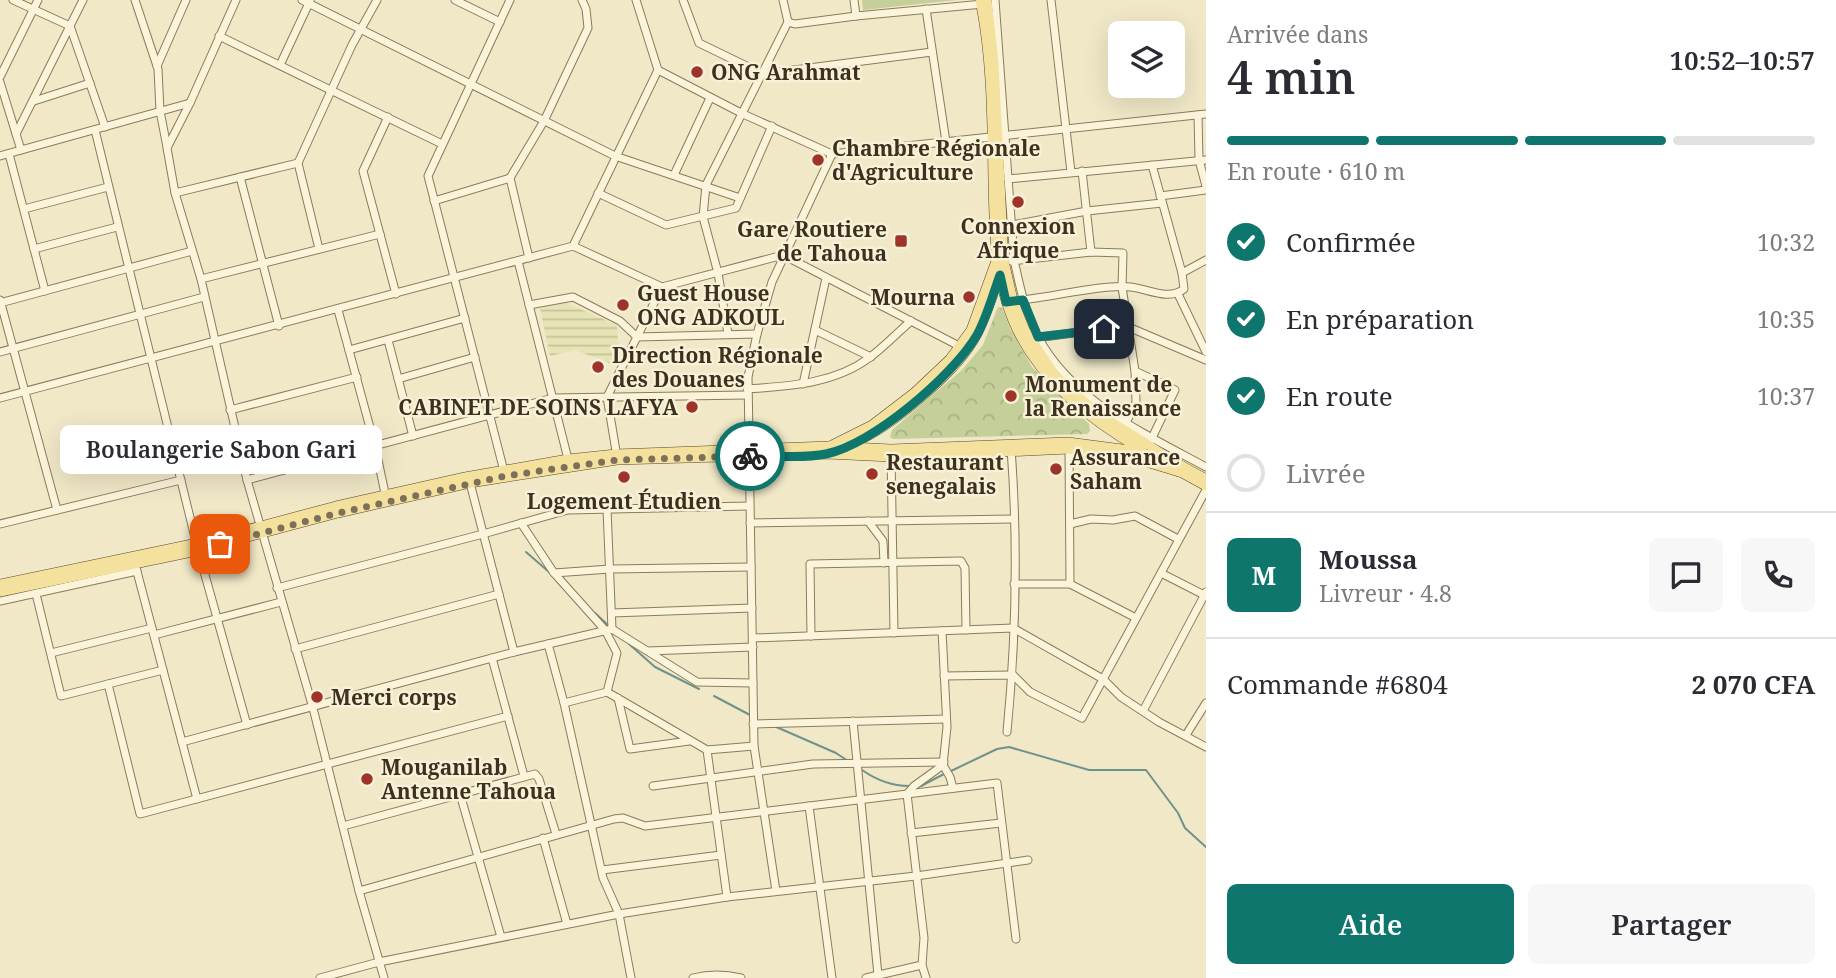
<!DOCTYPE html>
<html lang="fr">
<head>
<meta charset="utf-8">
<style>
  :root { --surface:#fff; --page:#f7f7f7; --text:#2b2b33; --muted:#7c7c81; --line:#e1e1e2; --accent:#0f766e }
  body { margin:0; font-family:"Noto Serif",serif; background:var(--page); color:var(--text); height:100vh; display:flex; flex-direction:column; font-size:26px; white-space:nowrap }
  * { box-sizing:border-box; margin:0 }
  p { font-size:23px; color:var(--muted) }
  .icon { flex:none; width:38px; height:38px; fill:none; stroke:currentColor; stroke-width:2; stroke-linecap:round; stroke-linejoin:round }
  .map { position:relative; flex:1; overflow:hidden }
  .panel { display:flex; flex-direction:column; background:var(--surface); width:630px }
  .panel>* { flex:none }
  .fabs { position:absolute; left:1108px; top:21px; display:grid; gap:14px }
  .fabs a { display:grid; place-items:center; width:77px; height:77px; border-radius:10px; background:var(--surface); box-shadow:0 7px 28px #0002; font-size:35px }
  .pin { position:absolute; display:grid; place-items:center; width:60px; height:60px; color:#fff; margin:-30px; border-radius:14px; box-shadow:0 4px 10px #0006 }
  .courier { position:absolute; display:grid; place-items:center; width:70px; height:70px; margin:-35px; border:5px solid #0f766e; border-radius:50%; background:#fff; color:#222; box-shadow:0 2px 9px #0007 }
  .bubble { position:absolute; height:49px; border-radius:10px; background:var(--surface); box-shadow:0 7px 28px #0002; font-size:23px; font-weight:600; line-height:49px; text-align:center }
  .headline em { font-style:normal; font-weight:600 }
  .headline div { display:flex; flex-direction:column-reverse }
  .headline { display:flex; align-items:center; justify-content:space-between; height:119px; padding:0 21px }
  h1 { font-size:46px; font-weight:600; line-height:52px }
  .bar { display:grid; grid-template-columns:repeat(4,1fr); gap:10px 7px; align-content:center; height:84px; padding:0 21px }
  .bar i { height:9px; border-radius:5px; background:var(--line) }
  .bar .active { background:var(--accent) }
  .bar p { grid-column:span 4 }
  .line { display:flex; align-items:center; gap:18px; padding:0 21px; border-top:2px solid var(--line) }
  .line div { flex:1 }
  .round { display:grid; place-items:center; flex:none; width:74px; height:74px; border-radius:10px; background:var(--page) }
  ol { padding:0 21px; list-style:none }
  li { display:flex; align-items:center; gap:21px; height:77px }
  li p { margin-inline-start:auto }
  li .icon { padding:7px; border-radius:50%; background:var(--accent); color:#fff; stroke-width:4 }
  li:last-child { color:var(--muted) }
  li i { width:38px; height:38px; border:4px solid var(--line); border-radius:50% }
  .primary-button { display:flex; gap:14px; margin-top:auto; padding:14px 21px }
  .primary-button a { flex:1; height:80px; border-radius:10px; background:var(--accent); color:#fff; font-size:28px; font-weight:600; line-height:80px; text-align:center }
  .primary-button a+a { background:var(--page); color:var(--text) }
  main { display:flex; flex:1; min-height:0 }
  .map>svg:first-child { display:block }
</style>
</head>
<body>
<main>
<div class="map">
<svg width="1206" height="978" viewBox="0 0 1206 978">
  <defs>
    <pattern id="farmland-rules" width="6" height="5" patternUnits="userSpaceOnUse" patternTransform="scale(1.75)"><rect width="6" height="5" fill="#e6e3b4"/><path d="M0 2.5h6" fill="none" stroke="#c6c39a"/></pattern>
    <pattern id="forest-crowns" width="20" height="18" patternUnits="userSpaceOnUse" patternTransform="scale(1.75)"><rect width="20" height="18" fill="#c4cf9a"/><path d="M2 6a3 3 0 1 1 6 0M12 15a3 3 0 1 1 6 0" fill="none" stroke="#a9b284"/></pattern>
  </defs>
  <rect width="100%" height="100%" fill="#f0e8c7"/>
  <polygon fill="url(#farmland-rules)" points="566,303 617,325 618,341 622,352 614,365 575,350 550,356 540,308"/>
  <polygon fill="#c4cf9a" points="862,0 957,0 863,10"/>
  <polygon fill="url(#forest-crowns)" points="998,307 1002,308 1010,328 1032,367 1089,424 1090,431 1087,434 893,439 890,437 892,430 962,370 983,345"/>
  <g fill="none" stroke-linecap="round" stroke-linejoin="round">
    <g stroke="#6e938d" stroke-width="2">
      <polyline points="526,552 549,572"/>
      <polyline points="595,613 609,626"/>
      <polyline points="629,644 655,667 699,689"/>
      <polyline points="714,696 750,715"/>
      <polyline points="774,726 836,753 848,761"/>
      <path d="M862,770C875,779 892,786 909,786"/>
      <polyline points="951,771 997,749 1009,747 1089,770 1146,770 1178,813 1185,828 1206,847"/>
      <polyline points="921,786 944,774"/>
    </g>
    <defs>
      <g id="minor">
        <polyline points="13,0 70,26 105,127"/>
        <polyline points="135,0 158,69 160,111 167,147"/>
        <polyline points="236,0 190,103 167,148 175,193 201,279 247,480 313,708 359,891 384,978"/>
        <polyline points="302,0 615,156 740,198"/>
        <polyline points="455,0 500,22"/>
        <polyline points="636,0 658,70 743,114 832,154 1206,114"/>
        <polyline points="683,0 699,43 763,74 932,52"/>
        <polyline points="854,0 856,16"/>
        <path d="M995,0L1014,260C1020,287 1025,313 1038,337C1072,401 1145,434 1206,467"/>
        <polyline points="1051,0 1071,172"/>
        <polyline points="926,9 946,142"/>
        <polyline points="788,22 795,24 856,16 983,4"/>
        <polyline points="219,36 442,144"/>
        <polyline points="280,65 310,1"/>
        <polyline points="157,66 186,0"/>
        <polyline points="0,77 38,0"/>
        <polyline points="0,82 21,150"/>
        <polyline points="34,101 90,83"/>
        <polyline points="1198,115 1199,160 1206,186"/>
        <polyline points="388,117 363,171 396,294"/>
        <polyline points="95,130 198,550 247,725"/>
        <polyline points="16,134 83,0"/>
        <polyline points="9,154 45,291"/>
        <polyline points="0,156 190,103"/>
        <polyline points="1152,165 1182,273"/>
        <polyline points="1082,171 1091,252"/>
        <polyline points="674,175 710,98"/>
        <polyline points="240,177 279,326"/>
        <polyline points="1008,179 1206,160"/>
        <polyline points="175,193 298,163"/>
        <polyline points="598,193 666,225 736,208 772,126"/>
        <polyline points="1160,196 1206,190"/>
        <polyline points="434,201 510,178"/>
        <polyline points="24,209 108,187"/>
        <polyline points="1012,225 1087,211 1162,203"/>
        <polyline points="573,246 658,70"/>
        <polyline points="34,249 117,227"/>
        <polyline points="319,249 298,163 352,45 377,0"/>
        <polyline points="529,258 510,178 544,121 588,28 586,9 582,0"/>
        <polyline points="518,261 568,459"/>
        <polyline points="1012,261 1091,252 1123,253 1122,287 1135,371 1136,402 1124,427"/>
        <polyline points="201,279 380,234"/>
        <polyline points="1178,294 1206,352"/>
        <polyline points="0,300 57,510"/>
        <path d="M1021,300C1053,297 1101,284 1131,287C1148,289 1169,301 1184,289L1182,273L1206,260"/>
        <polyline points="0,303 192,251"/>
        <polyline points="529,305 573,297 620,321 637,337 757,334"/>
        <polyline points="338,310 375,446 386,498"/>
        <polyline points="815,330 871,357"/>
        <polyline points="728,334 718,273 703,217 706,185 788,22 783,0"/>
        <polyline points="1036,338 1126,326 1206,360"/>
        <polyline points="388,340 413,436"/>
        <polyline points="349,350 465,318"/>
        <polyline points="0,352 204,297"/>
        <polyline points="1135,371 1175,390 1151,440"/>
        <polyline points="398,379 475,357"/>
        <polyline points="803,384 826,278"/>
        <path d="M747,389C789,386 834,384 869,358C884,347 897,333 911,321"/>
        <polyline points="0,398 573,246 662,287 783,255 963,348"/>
        <polyline points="230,410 357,377"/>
        <polyline points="1069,446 1070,584 1136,618"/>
        <polyline points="891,453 894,633"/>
        <polyline points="617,457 607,397 662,287"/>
        <polyline points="505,475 428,176 510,0"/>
        <polyline points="247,480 553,398 747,395"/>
        <polyline points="470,483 514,652"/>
        <polyline points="607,509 612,629"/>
        <polyline points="868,521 883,541 884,563"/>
        <polyline points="521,523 554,573 610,569 751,567"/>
        <polyline points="750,523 1014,519"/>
        <polyline points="0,524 181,480"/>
        <polyline points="1070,524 1091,519 1113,520 1135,516 1178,539"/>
        <polyline points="135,564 197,799"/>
        <polyline points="554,573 605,630 617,653 607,692"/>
        <polyline points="1161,573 1206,596"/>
        <polyline points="1014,584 1070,584"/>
        <polyline points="277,588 483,534 568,510 749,506"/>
        <polyline points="36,594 61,696 163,670"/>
        <polyline points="0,601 137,571"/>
        <polyline points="612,613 752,608"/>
        <polyline points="154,635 281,602"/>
        <polyline points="811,636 810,564 961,561 965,568 966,630"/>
        <polyline points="753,638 1013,628 1103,679 1121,697 1159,722 1206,747"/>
        <polyline points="548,644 564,703 603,878 619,914 631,978"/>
        <polyline points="295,649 499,594"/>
        <polyline points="648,651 753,647"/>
        <polyline points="51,653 152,628"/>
        <polyline points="492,658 524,776"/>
        <polyline points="944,676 1013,675 1030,692 1082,718 1206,490"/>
        <polyline points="108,684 140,814 508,716"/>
        <polyline points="618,698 630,749 689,741"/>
        <polyline points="564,703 607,692 707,750 754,746"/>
        <polyline points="1143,711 1206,592"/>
        <polyline points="853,721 878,975"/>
        <polyline points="753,724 946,719"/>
        <path d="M1007,732C1016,639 1018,542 1011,448"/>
        <polyline points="1186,735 1206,703"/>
        <polyline points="182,742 514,652 612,629 697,682 753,683"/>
        <polyline points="707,750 727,897"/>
        <polyline points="943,765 950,777 953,788"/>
        <polyline points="653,786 813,764 944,762"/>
        <polyline points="460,794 501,937"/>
        <polyline points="809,806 832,978"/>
        <polyline points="343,826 535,774 539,779 556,834"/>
        <polyline points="911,833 1001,823"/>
        <polyline points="543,838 567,924"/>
        <polyline points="602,870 721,855"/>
        <polyline points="359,891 614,819 623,818 645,826 997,783 1016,939"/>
        <polyline points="776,891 754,746 748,377 757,334 772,282 832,154"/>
        <polyline points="320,978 379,962 619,914 727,897 916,876 1028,860"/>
        <path d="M693,978C709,974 724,974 741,978"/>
        <polyline points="866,978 922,965"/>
        <polyline points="926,978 922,965 924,938 907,794 914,786 943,765 947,727 942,631"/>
      </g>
      <g id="major">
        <path d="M980,0C992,58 992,121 993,180C994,220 994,261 1006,301C1026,369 1082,416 1142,450"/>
        <polyline points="987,0 994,63 1004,261 1013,300 1025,330 1055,375 1097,413 1166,456"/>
        <path d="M848,445C889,430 959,371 978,332C987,314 993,295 999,276"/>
        <polyline points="830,446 872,425 915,392 950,359 971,330 996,261"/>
        <polyline points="1179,464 1206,479"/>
        <polyline points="1175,469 1206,486"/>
        <polyline points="0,584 197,543 336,506 465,477 568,459 616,454 829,446 891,449 1068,442 1137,451 1182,466"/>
        <polyline points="0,592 192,552 338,513 470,483 617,460 827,454 891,457 1069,449 1133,458 1179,472"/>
      </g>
    </defs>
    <use href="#minor" stroke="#8d7a5b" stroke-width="9"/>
    <use href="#major" stroke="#5b482f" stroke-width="10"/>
    <use href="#minor" stroke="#faf4db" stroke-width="7"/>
    <use href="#major" stroke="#f4e19e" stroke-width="9"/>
  </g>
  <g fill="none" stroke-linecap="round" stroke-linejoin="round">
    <polyline stroke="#7c705a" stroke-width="7" stroke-dasharray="0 12.6" points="220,544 338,513 505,476 617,460 750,456"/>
    <path stroke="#0f766e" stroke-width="9" d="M750,456C774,455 802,459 826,454C872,445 953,376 977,335C987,317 993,294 1000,275L1006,302L1023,300L1038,337L1104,329"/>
  </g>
  <g fill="#9e3329" stroke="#f7f1d7" stroke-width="2.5">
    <circle cx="697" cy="72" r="7"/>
    <circle cx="818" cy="160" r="7"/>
    <circle cx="1018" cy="202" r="7"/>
    <rect x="894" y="234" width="14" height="14" rx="3.5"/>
    <circle cx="969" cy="297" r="7"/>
    <circle cx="623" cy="305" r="7"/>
    <circle cx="598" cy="367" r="7"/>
    <circle cx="1011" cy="396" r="7"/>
    <circle cx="692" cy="407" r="7"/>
    <circle cx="1056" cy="469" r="7"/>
    <circle cx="872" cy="474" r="7"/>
    <circle cx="624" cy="477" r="7"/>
    <circle cx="317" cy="697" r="7"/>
    <circle cx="367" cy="779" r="7"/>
  </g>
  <g text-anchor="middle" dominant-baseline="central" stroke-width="5" stroke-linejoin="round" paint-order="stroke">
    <g font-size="21" font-weight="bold" fill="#3d301f" stroke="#f7f1d7" text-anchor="start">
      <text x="711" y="72">ONG Arahmat</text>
      <text x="832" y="148">Chambre Régionale<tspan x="832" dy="24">d'Agriculture</tspan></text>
      <text x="1018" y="226" text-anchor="middle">Connexion<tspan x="1018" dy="24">Afrique</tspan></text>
      <text x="887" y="229" text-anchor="end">Gare Routiere<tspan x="887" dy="24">de Tahoua</tspan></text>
      <text x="637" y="293">Guest House<tspan x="637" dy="24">ONG ADKOUL</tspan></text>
      <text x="955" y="297" text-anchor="end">Mourna</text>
      <text x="612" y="355">Direction Régionale<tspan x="612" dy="24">des Douanes</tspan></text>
      <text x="1025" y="384">Monument de<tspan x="1025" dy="24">la Renaissance</tspan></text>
      <text x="678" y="407" text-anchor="end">CABINET DE SOINS LAFYA</text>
      <text x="1070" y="457">Assurance<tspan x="1070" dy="24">Saham</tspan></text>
      <text x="886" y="462">Restaurant<tspan x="886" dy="24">senegalais</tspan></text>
      <text x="624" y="501" text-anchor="middle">Logement Étudien</text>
      <text x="331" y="697">Merci corps</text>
      <text x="381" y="767">Mouganilab<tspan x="381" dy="24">Antenne Tahoua</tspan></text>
    </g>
  </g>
</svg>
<div class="fabs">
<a><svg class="icon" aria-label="layers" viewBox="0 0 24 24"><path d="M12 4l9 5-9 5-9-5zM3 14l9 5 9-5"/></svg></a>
</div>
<div class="pin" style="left:220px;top:544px;background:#ea580c"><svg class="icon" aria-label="bag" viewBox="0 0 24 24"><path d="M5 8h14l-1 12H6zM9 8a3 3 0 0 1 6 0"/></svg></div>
<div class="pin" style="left:1104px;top:329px;background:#1f2937"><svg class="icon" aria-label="home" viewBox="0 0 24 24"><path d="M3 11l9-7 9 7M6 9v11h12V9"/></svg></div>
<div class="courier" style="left:750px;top:456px"><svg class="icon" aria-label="bike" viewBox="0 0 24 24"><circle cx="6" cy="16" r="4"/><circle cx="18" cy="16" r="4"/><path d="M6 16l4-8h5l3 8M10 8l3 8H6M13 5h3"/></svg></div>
<div class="bubble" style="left:60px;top:425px;width:322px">Boulangerie Sabon Gari</div>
</div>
<section class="panel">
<div class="headline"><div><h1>4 min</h1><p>Arrivée dans</p></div><em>10:52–10:57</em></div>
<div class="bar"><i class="active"></i><i class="active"></i><i class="active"></i><i></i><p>En route · 610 m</p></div>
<ol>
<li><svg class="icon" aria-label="check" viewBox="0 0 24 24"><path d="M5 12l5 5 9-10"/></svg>Confirmée<p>10:32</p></li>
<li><svg class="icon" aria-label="check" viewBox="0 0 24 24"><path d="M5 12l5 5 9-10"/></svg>En préparation<p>10:35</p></li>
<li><svg class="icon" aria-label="check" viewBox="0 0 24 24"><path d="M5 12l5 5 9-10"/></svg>En route<p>10:37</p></li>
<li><i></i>Livrée</li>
</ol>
<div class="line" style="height:126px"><b class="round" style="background:var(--accent);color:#fff">M</b><div><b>Moussa</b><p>Livreur · 4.8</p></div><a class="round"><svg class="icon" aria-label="chat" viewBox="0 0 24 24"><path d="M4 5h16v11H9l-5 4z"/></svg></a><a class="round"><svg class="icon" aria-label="phone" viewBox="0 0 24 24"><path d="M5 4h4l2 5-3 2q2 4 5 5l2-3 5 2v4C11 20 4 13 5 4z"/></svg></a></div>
<div class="line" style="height:91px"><div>Commande #6804</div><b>2 070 CFA</b></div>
<div class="primary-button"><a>Aide</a><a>Partager</a></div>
</section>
</main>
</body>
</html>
